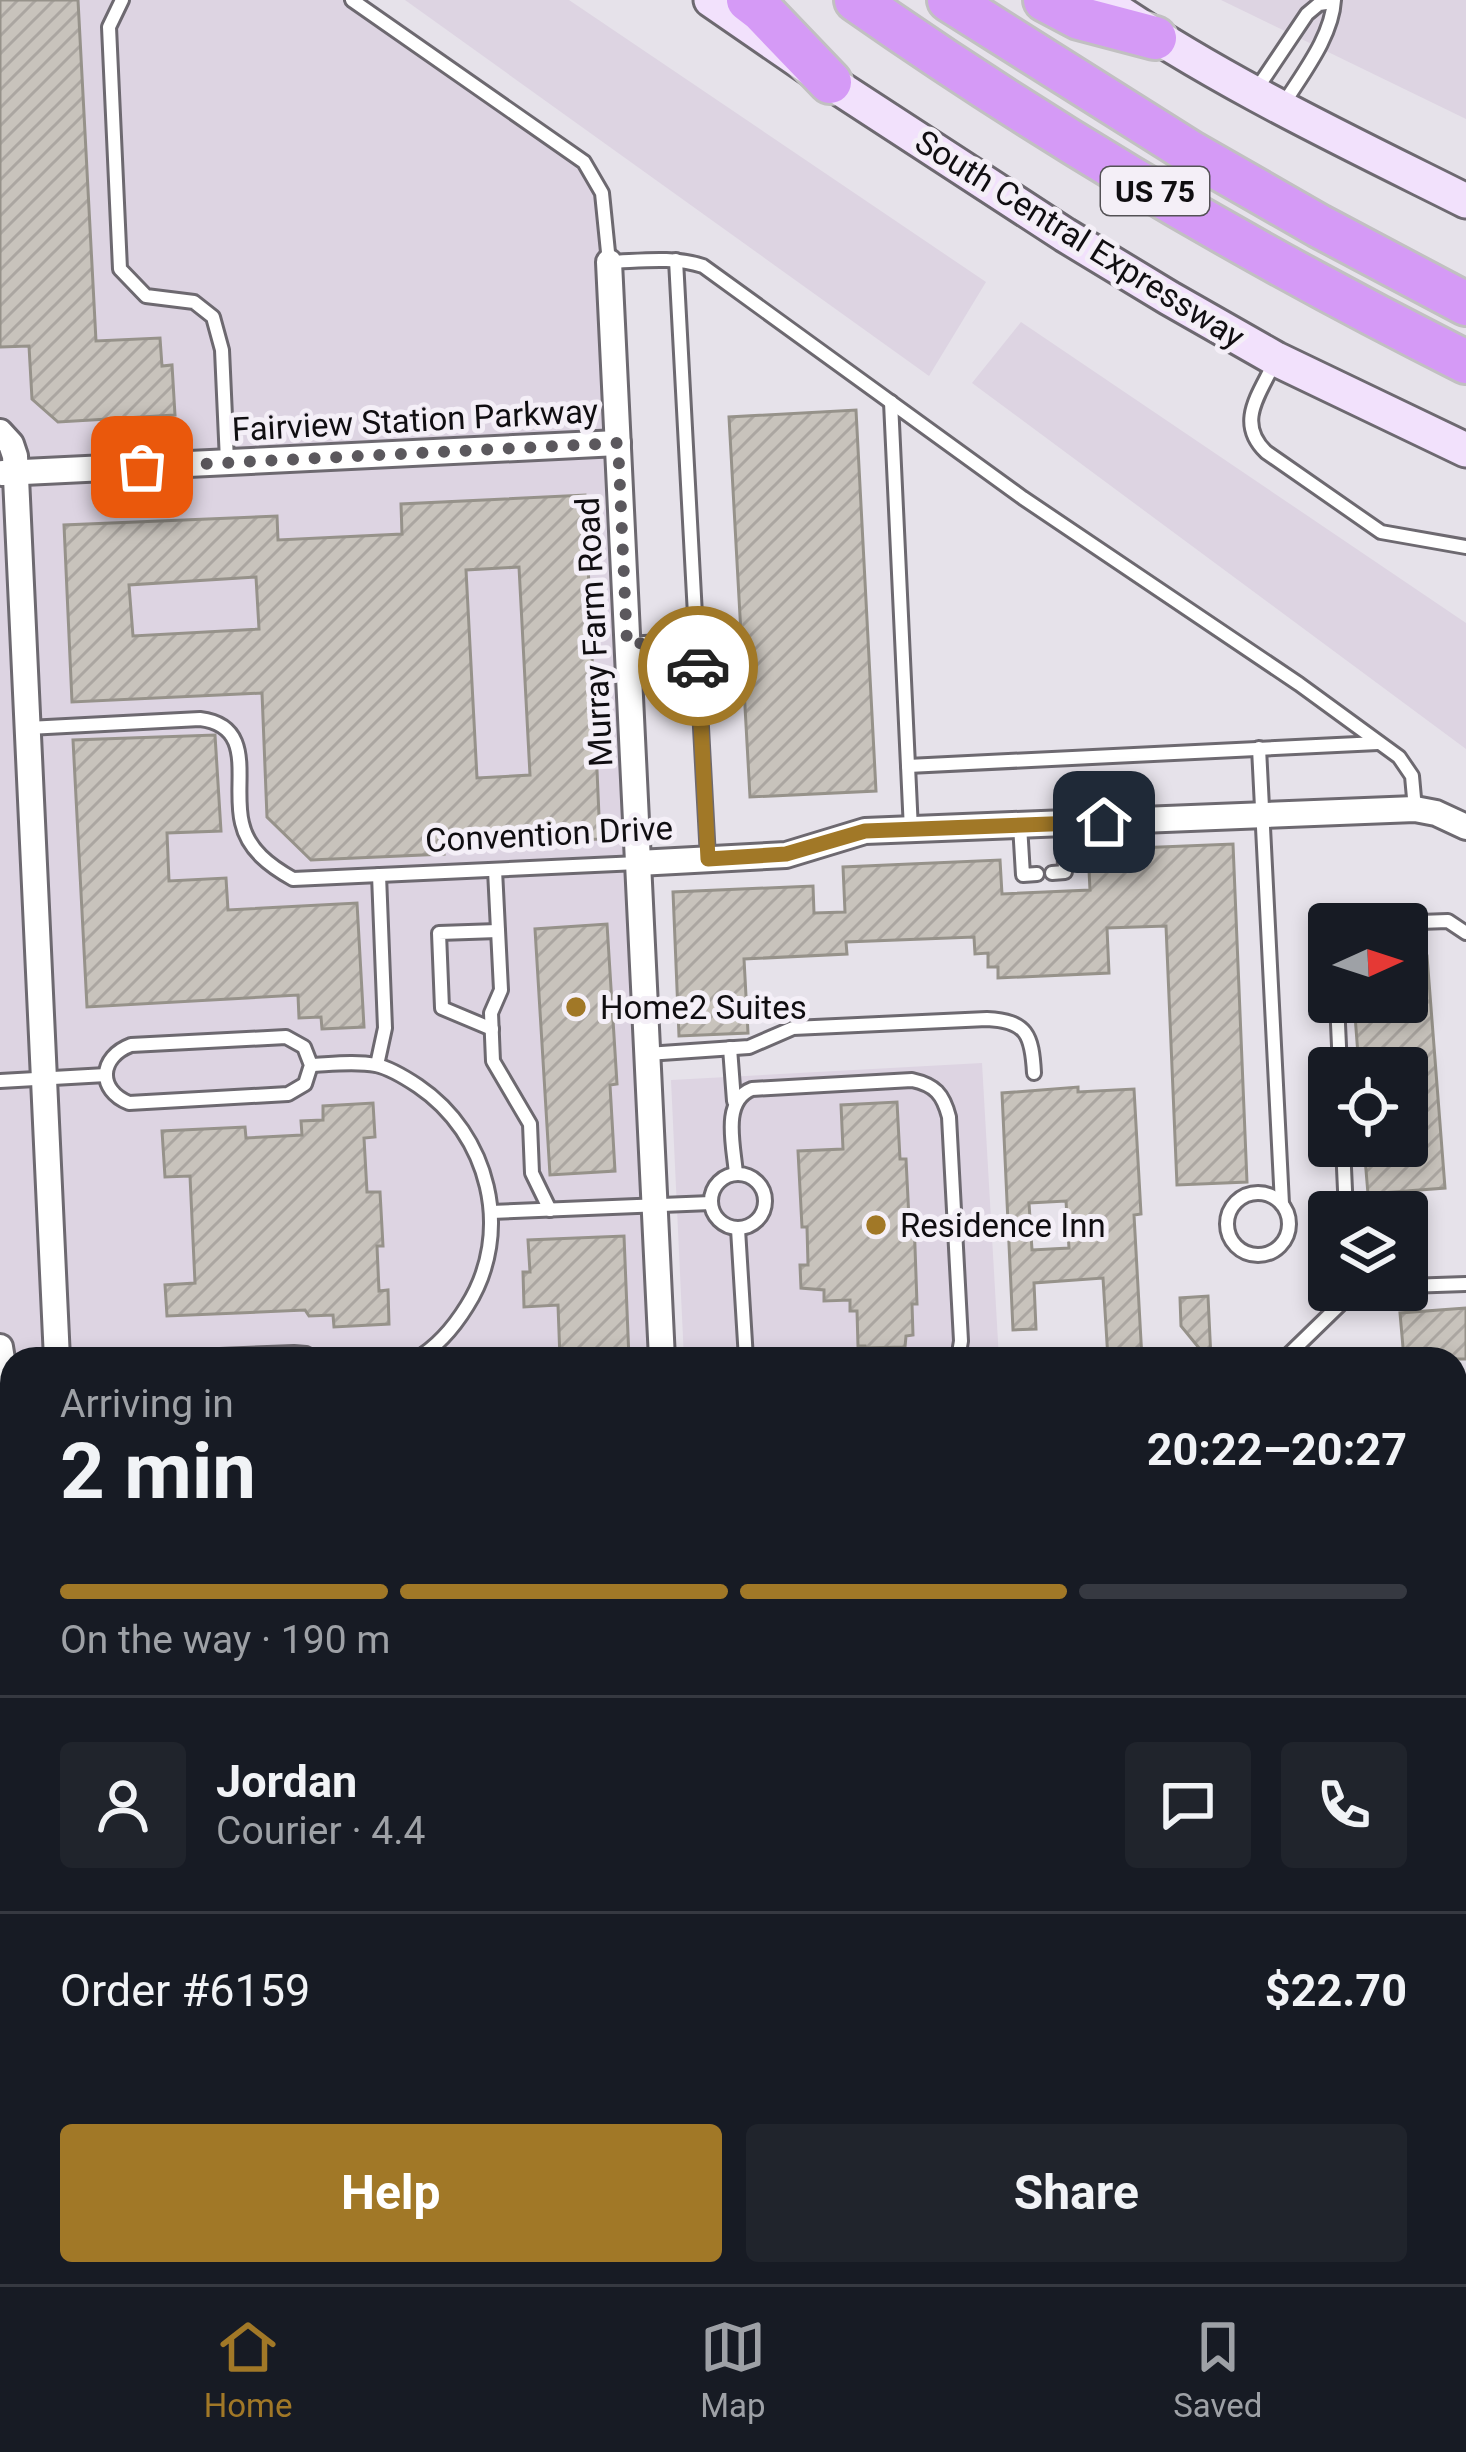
<!DOCTYPE html>
<html lang="en">
<head>
<meta charset="utf-8">
<style>
  :root { --surface:#171b24; --page:#20242c; --text:#f1f3f6; --muted:#9ea1a6; --line:#363941; --accent:#a17827 }
  body { margin:0; font-family:Roboto,sans-serif; background:var(--page); color:var(--text); height:100vh; display:flex; flex-direction:column; font-size:45px; white-space:nowrap }
  * { box-sizing:border-box; margin:0 }
  p { font-size:39px; color:var(--muted) }
  .icon { flex:none; width:66px; height:66px; fill:none; stroke:currentColor; stroke-width:2; stroke-linecap:round; stroke-linejoin:round }
  .map { position:relative; flex:1; overflow:hidden }
  .panel { position:absolute; left:0px; top:1347px; width:1467px; height:939px; display:flex; flex-direction:column; background:var(--surface); border-radius:36px 36px 0 0; box-shadow:0 6px 18px #0003 }
  .panel>* { flex:none }
  .needle { width:78px; rotate:87deg }
  .tools { position:absolute; left:1308px; top:903px; display:grid; gap:24px }
  .tools a { display:grid; place-items:center; width:120px; height:120px; border-radius:12px; background:var(--surface); box-shadow:0 6px 18px #0003; font-size:60px }
  .pin { position:absolute; display:grid; place-items:center; width:102px; height:102px; color:#fff; margin:-51px; border-radius:24px; box-shadow:0 6px 18px #0006 }
  .courier { position:absolute; display:grid; place-items:center; width:120px; height:120px; margin:-60px; border:9px solid #a17827; border-radius:50%; background:#fff; color:#222; box-shadow:0 3px 15px #0007 }
  .overview em { font-style:normal; font-weight:700 }
  .overview div { display:flex; flex-direction:column-reverse }
  .overview { display:flex; align-items:center; justify-content:space-between; height:204px; padding:0 60px }
  h1 { font-size:78px; font-weight:700; line-height:90px }
  .bar { display:grid; grid-template-columns:repeat(4,1fr); gap:18px 12px; align-content:center; height:144px; padding:0 60px }
  .bar i { height:15px; border-radius:9px; background:var(--line) }
  .bar .on { background:var(--accent) }
  .bar p { grid-column:span 4 }
  .line { display:flex; align-items:center; gap:30px; padding:0 60px; border-top:3px solid var(--line) }
  .line div { flex:1 }
  .round { display:grid; place-items:center; flex:none; width:126px; height:126px; border-radius:12px; background:var(--page) }
  .primary-button { display:flex; gap:24px; margin-top:auto; padding:24px 60px }
  .primary-button a { flex:1; height:138px; border-radius:12px; background:var(--accent); color:#fff; font-size:48px; font-weight:700; line-height:138px; text-align:center }
  .primary-button a+a { background:var(--page); color:var(--text) }
  .tab-bar { display:flex; justify-content:space-around; align-items:center; height:168px; border-top:3px solid var(--line); background:var(--surface); font-size:33px; color:var(--muted) }
  .tab-bar a { display:grid; justify-items:center; gap:6px }
  .tab-bar .on { color:var(--accent) }
  .map>svg:first-child { display:block }
</style>
</head>
<body>
<div class="map">
<svg width="1466" height="2284" viewBox="0 0 1466 2284">
  <defs>
    <pattern id="building-hatch" width="6" height="6" patternUnits="userSpaceOnUse" patternTransform="scale(3)"><rect width="6" height="6" fill="#c8c3bc"/><path d="M-1 1l2-2M0 6l6-6M5 7l2-2" fill="none" stroke="#aba6a1"/></pattern>
  </defs>
  <rect width="100%" height="100%" fill="#e6e2ea"/>
  <g fill="#ddd4e2">
    <polygon points="0,0 348,0 596,179 655,1359 12,1359 12,2274 578,2274 580,2284 0,2284"/>
    <polygon points="405,0 569,0 986,282 929,376"/>
    <polygon points="1221,0 1466,0 1466,119"/>
    <polygon points="1021,322 1466,623 1466,749 972,383"/>
    <polygon points="982,1063 999,1359 684,1359 671,1080"/>
  </g>
  <g fill="#dbb2f3">
    <polygon points="1466,1415 1466,1887 1455,1899 1455,1416"/>
    <polygon points="794,2274 1247,2274 1243,2284 638,2284"/>
  </g>
  <g fill="none" stroke-linecap="round" stroke-linejoin="round">
    <polyline stroke="#c797e3" stroke-width="6" points="977,2284 1000,2274"/>
  </g>
  <g fill="url(#building-hatch)" stroke="#96928a" stroke-width="3" fill-rule="evenodd">
    <polygon points="0,0 78,0 96,341 160,338 162,366 172,365 175,415 58,422 32,399 29,346 0,347"/>
    <polygon points="856,410 876,791 750,797 729,417"/>
    <path d="M585,495L600,839L443,846L444,854L311,860L267,817L262,693L72,702L64,525L277,516L278,540L402,534L401,504ZM519,567L530,775L477,778L466,570ZM256,577L259,629L133,636L129,585Z"/>
    <polygon points="215,735 221,831 167,833 169,881 226,878 228,910 357,903 364,1027 322,1029 321,1017 299,1018 298,995 87,1007 73,740"/>
    <polygon points="1233,844 1247,1182 1177,1185 1166,926 1107,928 1109,973 998,978 998,967 988,967 988,953 975,954 974,937 846,942 847,954 744,959 748,1033 679,1036 673,892 813,886 814,913 845,912 843,867 1000,860 1002,894 1090,890 1088,850"/>
    <polygon points="607,924 617,1084 610,1085 615,1171 550,1175 535,929"/>
    <polygon points="1427,956 1445,1188 1368,1194 1364,1146 1407,1146 1407,1068 1359,1068 1354,1002 1407,1002 1407,957"/>
    <path d="M1078,1087V1092L1134,1089L1141,1214L1134,1215L1142,1359H1108L1103,1278L1034,1283L1036,1329L1013,1330L1002,1093ZM1066,1201L1069,1248L1032,1250L1029,1203Z"/>
    <polygon points="897,1102 900,1159 906,1159 909,1219 914,1219 917,1304 912,1304 913,1335 906,1336 905,1347 865,1348 865,1346 858,1346 857,1311 850,1311 850,1300 824,1301 824,1290 801,1288 800,1265 808,1265 807,1227 802,1227 798,1151 843,1149 841,1105"/>
    <polygon points="373,1103 375,1137 364,1138 367,1192 380,1192 383,1246 377,1246 379,1291 388,1290 389,1324 334,1327 333,1315 309,1316 305,1310 167,1316 165,1285 195,1283 190,1176 165,1177 162,1131 245,1127 246,1138 302,1135 301,1121 323,1120 323,1106"/>
    <polygon points="624,1236 629,1359 560,1359 558,1305 524,1307 523,1272 530,1272 528,1240"/>
    <polygon points="1208,1296 1211,1359 1208,1359 1181,1326 1180,1298"/>
    <polygon points="1466,1308 1466,1359 1404,1359 1400,1313"/>
  </g>
  <g fill="none" stroke-linecap="round" stroke-linejoin="round">
    <defs>
      <g id="lane">
        <polyline points="122,0 109,27 120,269 146,296 194,302 213,317 222,350 227,461"/>
        <path d="M352,0L584,162L602,193L609,262C641,261 672,256 703,266L1023,498L1299,684L1399,757L1412,776L1415,809"/>
        <polyline points="1254,93 1307,14 1319,4 1333,2"/>
        <path d="M1283,105C1302,74 1332,37 1334,0"/>
        <polyline points="676,260 708,858"/>
        <path d="M1275,361C1260,394 1235,422 1266,452L1381,532L1466,547"/>
        <polyline points="891,402 911,830"/>
        <polyline points="627,644 696,640"/>
        <path d="M28,728L200,719C258,726 232,784 242,823C248,850 270,866 293,879L638,863"/>
        <polyline points="1259,748 1282,1204"/>
        <polyline points="908,766 1378,743"/>
        <polyline points="1020,825 1023,875 1037,874"/>
        <polyline points="495,870 501,990 491,1013 493,1061 530,1124 532,1173 550,1210"/>
        <polyline points="1052,873 1065,872 1064,824"/>
        <polyline points="1362,924 1448,921 1466,933"/>
        <polyline points="1337,1002 1340,1068"/>
        <polyline points="492,1029 442,1008 439,933 498,931"/>
        <path d="M286,1037L304,1047L311,1065L305,1084L288,1094L129,1103C97,1090 99,1057 131,1045Z"/>
        <polyline points="730,1048 734,1101"/>
        <path d="M647,1054L749,1047L793,1028L987,1019C1027,1021 1032,1035 1034,1073"/>
        <path d="M311,1065C332,1064 356,1061 376,1065C390,1068 406,1078 418,1086C489,1134 514,1232 467,1306C454,1327 437,1347 416,1359"/>
        <polyline points="377,1065 385,1028 379,875"/>
        <polyline points="0,1081 106,1075"/>
        <polyline points="1343,1146 1346,1212"/>
        <circle cx="738" cy="1201" r="27"/>
        <path d="M736,1174C734,1147 721,1101 752,1089L912,1080C935,1085 943,1094 949,1117L961,1341L958,1359"/>
        <circle cx="1258" cy="1224" r="31"/>
        <polyline points="491,1212 711,1203"/>
        <polyline points="738,1229 746,1359"/>
        <polyline points="1407,1286 1466,1284"/>
        <polyline points="146,1359 294,1353 306,1354 316,1359"/>
        <polyline points="1284,1359 1355,1290"/>
        <polyline points="325,2274 326,2284"/>
      </g>
      <g id="street">
        <polyline points="609,262 662,1359"/>
        <polyline points="0,432 11,444 15,456 57,1359"/>
        <polyline points="3,473 618,443"/>
        <polyline points="638,863 786,855 865,831 1415,809 1436,813 1466,827"/>
        <polyline points="0,1347 5,1378 12,1604"/>
        <polyline points="0,1872 12,1871"/>
        <polyline points="45,2274 45,2284"/>
        <polyline points="103,2274 103,2284"/>
        <polyline points="590,2274 591,2284"/>
      </g>
      <g id="secondary">
        <polyline points="711,0 830,82 1065,235 1169,298 1276,359 1466,450"/>
        <path d="M1101,0C1215,79 1342,139 1466,201"/>
        <polyline points="1455,1922 1466,1908"/>
        <polyline points="1455,1983 1466,1969"/>
        <polyline points="1256,2284 1260,2274"/>
        <polyline points="1296,2284 1300,2274"/>
      </g>
      <g id="highway">
        <polyline points="748,0 761,10 830,82"/>
        <path d="M856,0C1049,135 1255,256 1466,362"/>
        <polyline points="949,0 1190,152 1319,226 1466,304"/>
        <polyline points="1045,0 1079,18 1155,38"/>
      </g>
    </defs>
    <use href="#lane" stroke="#6d6970" stroke-width="18"/>
    <use href="#street" stroke="#6d6970" stroke-width="30"/>
    <use href="#secondary" stroke="#6d6970" stroke-width="39"/>
    <use href="#highway" stroke="#c1c0c1" stroke-width="48"/>
    <use href="#lane" stroke="#fff" stroke-width="12"/>
    <use href="#street" stroke="#fff" stroke-width="24"/>
    <use href="#secondary" stroke="#f2e1fc" stroke-width="33"/>
    <use href="#highway" stroke="#d59af6" stroke-width="42"/>
  </g>
  <g fill="none" stroke-linecap="round" stroke-linejoin="round">
    <polyline stroke="#5b585d" stroke-width="12" stroke-dasharray="0 21.6" points="142,467 618,443 627,644 696,640 698,666"/>
    <polyline stroke="#a17827" stroke-width="15" points="698,666 708,859 786,854 865,831 1104,822"/>
  </g>
  <g fill="#a17827" stroke="#f4eff7" stroke-width="4.5">
    <circle cx="576" cy="1007" r="12"/>
    <circle cx="876" cy="1225" r="12"/>
  </g>
  <g text-anchor="middle" dominant-baseline="central" stroke-width="10" stroke-linejoin="round" paint-order="stroke">
    <rect fill="#f4eff7" stroke="#545256" stroke-width="3" x="1101" y="167" width="108" height="48" rx="9"/>
    <g font-size="30" font-weight="bold" fill="#100e11">
      <text x="1155" y="191">US 75</text>
    </g>
    <g font-size="33" fill="#100e11" stroke="#f4eff7">
      <text transform="translate(1080 239) rotate(32)">South Central Expressway</text>
      <text transform="translate(415 420) rotate(-3)">Fairview Station Parkway</text>
      <text transform="translate(594 632) rotate(-93)">Murray Farm Road</text>
      <text transform="translate(549 834) rotate(-3)">Convention Drive</text>
    </g>
    <g font-size="33" fill="#100e11" stroke="#f4eff7" text-anchor="start">
      <text x="600" y="1007">Home2 Suites</text>
      <text x="900" y="1225">Residence Inn</text>
    </g>
  </g>
</svg>
<div class="tools">
<a><svg class="needle" viewBox="-14 -14 28 28"><path d="M0-13l5 13h-10z" fill="#e53935"/><path d="M0 13l5-13h-10z" fill="#9ea1a6"/></svg></a>
<a><svg class="icon" aria-label="locate" viewBox="0 0 24 24"><circle cx="12" cy="12" r="6"/><path d="M12 2v4M12 18v4M2 12h4M18 12h4"/></svg></a>
<a><svg class="icon" aria-label="layers" viewBox="0 0 24 24"><path d="M12 4l9 5-9 5-9-5zM3 14l9 5 9-5"/></svg></a>
</div>
<div class="pin" style="left:142px;top:467px;background:#ea580c"><svg class="icon" aria-label="bag" viewBox="0 0 24 24"><path d="M5 8h14l-1 12H6zM9 8a3 3 0 0 1 6 0"/></svg></div>
<div class="pin" style="left:1104px;top:822px;background:#1f2937"><svg class="icon" aria-label="home" viewBox="0 0 24 24"><path d="M3 11l9-7 9 7M6 9v11h12V9"/></svg></div>
<div class="courier" style="left:698px;top:666px"><svg class="icon" aria-label="car" viewBox="0 0 24 24"><path d="M5 17H2v-5l4-1 3-4h7l3 4 3 1v5h-3M9 17h6M6 11h13"/><circle cx="7" cy="17" r="2"/><circle cx="17" cy="17" r="2"/></svg></div>
<section class="panel">
<div class="overview"><div><h1>2 min</h1><p>Arriving in</p></div><em>20:22–20:27</em></div>
<div class="bar"><i class="on"></i><i class="on"></i><i class="on"></i><i></i><p>On the way · 190 m</p></div>
<div class="line" style="height:216px"><a class="round"><svg class="icon" aria-label="person" viewBox="0 0 24 24"><circle cx="12" cy="8" r="4"/><path d="M4 21q1-7 8-7t8 7"/></svg></a><div><b>Jordan</b><p>Courier · 4.4</p></div><a class="round"><svg class="icon" aria-label="chat" viewBox="0 0 24 24"><path d="M4 5h16v11H9l-5 4z"/></svg></a><a class="round"><svg class="icon" aria-label="phone" viewBox="0 0 24 24"><path d="M5 4h4l2 5-3 2q2 4 5 5l2-3 5 2v4C11 20 4 13 5 4z"/></svg></a></div>
<div class="line" style="height:156px"><div>Order #6159</div><b>$22.70</b></div>
<div class="primary-button"><a>Help</a><a>Share</a></div>
</section>
</div>
<nav class="tab-bar">
<a class="on"><svg class="icon" aria-label="home" viewBox="0 0 24 24"><path d="M3 11l9-7 9 7M6 9v11h12V9"/></svg>Home</a>
<a><svg class="icon" aria-label="map" viewBox="0 0 24 24"><path d="M3 6l6-2 6 2 6-2v14l-6 2-6-2-6 2zM9 4v14M15 6v14"/></svg>Map</a>
<a><svg class="icon" aria-label="saved" viewBox="0 0 24 24"><path d="M7 4h10v16l-5-4-5 4z"/></svg>Saved</a>
</nav>
</body>
</html>
